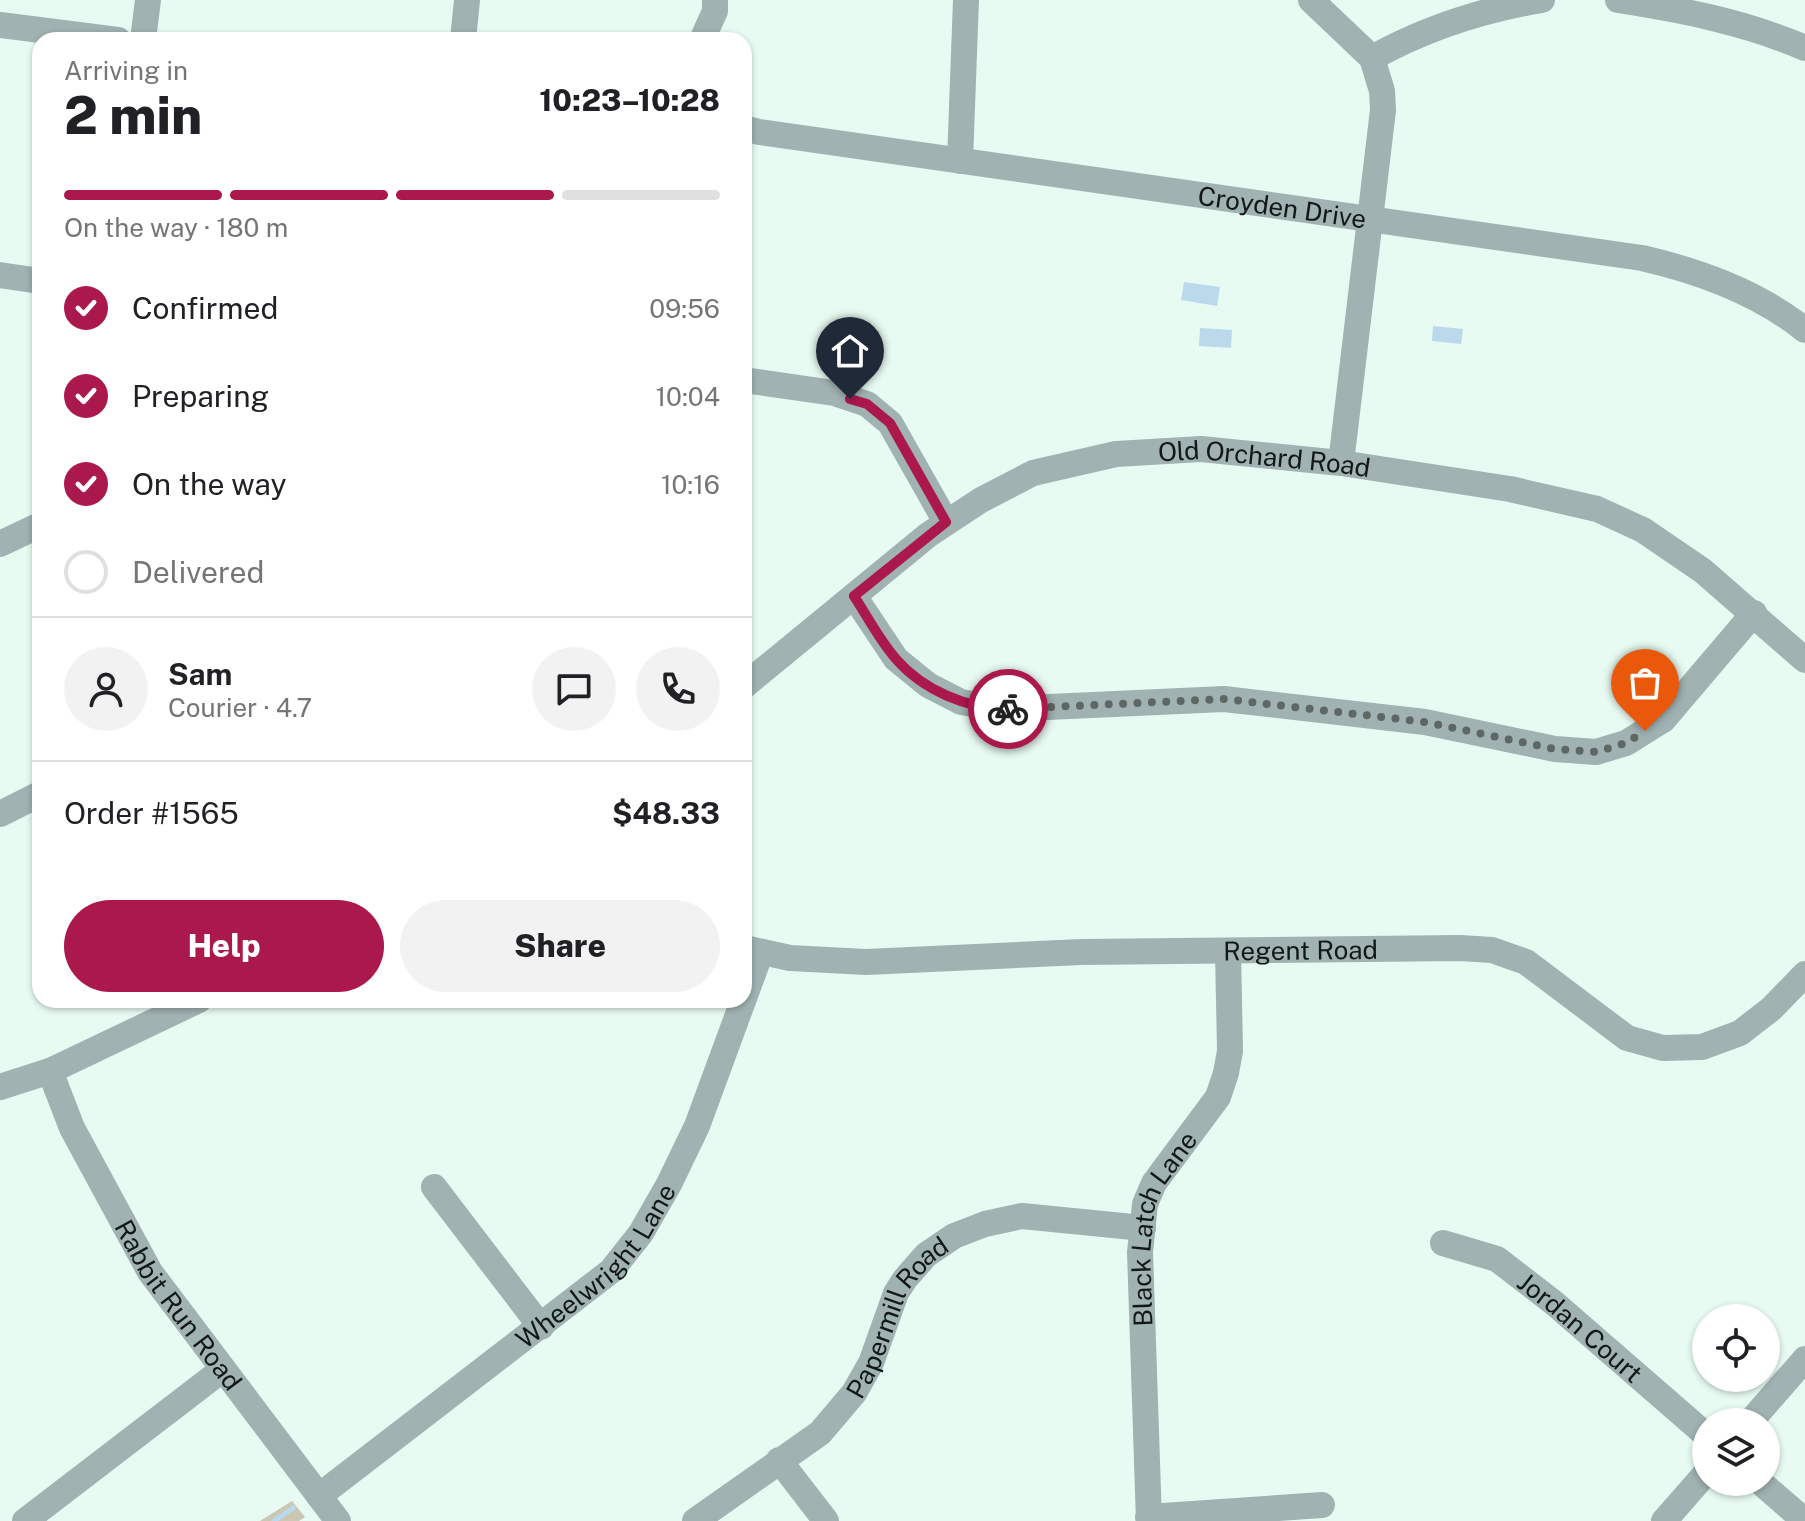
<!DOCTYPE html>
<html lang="en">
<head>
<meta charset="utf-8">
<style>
  :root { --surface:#fff; --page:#f2f2f2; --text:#202124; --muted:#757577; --line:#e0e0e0; --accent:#ab194c }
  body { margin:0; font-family:"Public Sans",sans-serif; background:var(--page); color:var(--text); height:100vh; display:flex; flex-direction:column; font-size:30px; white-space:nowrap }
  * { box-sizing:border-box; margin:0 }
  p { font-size:26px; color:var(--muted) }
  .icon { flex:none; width:44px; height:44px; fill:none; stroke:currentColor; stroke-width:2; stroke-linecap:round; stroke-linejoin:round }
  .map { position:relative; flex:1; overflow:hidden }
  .side { position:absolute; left:32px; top:32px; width:720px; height:976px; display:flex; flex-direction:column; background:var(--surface); border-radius:24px; box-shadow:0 2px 6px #0004 }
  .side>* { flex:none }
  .tools { position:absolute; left:1692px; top:1304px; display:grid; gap:16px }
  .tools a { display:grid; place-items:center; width:88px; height:88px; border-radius:50%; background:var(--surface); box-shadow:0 2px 6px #0004; font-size:40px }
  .pin { position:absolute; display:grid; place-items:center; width:68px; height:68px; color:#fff; margin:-82px -34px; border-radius:50% 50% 50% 0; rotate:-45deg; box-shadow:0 0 8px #0007 }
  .pin .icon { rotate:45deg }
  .courier { position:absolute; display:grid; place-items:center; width:80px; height:80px; margin:-40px; border:6px solid #ab194c; border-radius:50%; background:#fff; color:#222; box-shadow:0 2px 10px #0007 }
  .overview em { font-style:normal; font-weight:800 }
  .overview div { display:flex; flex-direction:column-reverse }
  .overview { display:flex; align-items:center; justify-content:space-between; height:136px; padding:0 32px }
  h1 { font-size:52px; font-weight:800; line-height:60px }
  .bar { display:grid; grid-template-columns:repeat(4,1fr); gap:12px 8px; align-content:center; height:96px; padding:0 32px }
  .bar i { height:10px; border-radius:6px; background:var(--line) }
  .bar .on { background:var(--accent) }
  .bar p { grid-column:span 4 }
  .line { display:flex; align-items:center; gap:20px; padding:0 32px; border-top:2px solid var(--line) }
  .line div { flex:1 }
  .round { display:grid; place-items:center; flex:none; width:84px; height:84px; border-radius:42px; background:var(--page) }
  ol { padding:0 32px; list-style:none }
  li { display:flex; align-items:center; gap:24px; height:88px }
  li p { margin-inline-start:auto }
  li .icon { padding:8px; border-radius:50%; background:var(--accent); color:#fff; stroke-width:4 }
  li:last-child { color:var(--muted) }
  li i { width:44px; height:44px; border:4px solid var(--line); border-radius:50% }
  .primary-button { display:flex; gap:16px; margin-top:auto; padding:16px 32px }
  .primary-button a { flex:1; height:92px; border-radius:48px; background:var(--accent); color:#fff; font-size:32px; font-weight:800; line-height:92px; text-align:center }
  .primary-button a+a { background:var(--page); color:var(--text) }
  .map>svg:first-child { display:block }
</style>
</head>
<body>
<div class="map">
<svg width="1805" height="1521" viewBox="0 0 1805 1521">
  <rect width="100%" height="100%" fill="#e8fbf3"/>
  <polygon fill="#cac8b5" points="292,1501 305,1517 299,1521 260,1521"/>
  <g fill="#badaeb">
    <polygon points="1184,282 1220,287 1217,306 1181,300"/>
    <polygon points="1433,326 1463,329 1461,344 1432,341"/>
    <polygon points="1200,328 1232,330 1231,348 1199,346"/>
  </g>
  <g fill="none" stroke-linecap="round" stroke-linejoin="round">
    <polyline stroke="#badaeb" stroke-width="5" points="274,1521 293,1508"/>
    <g stroke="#a1b2b2" stroke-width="26">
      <polyline points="1311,0 1372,58 1382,91 1383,110 1341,463"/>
      <path d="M1618,0C1682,10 1745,22 1805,48"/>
      <polyline points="0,25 118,40"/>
      <polyline points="143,40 148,0"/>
      <polyline points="463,40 467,0"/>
      <polyline points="702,40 715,11 715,0"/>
      <path d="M1372,58C1426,28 1481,10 1542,0"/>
      <path id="s1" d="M744,128L759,132L1642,258C1699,271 1759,293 1805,330"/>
      <polyline points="960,161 966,0"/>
      <polyline points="0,275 40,281"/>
      <polyline points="744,380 834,393 867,404 890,423 946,522"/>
      <polyline points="0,544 40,525"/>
      <polyline points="854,596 896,659 928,685 961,702 1003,709 1224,699 1425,722 1555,749 1596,752 1626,743 1663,720 1754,613"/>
      <path id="s2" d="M744,686L928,535L981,500L1033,473L1116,454L1201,449L1341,463L1510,489L1597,509L1643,530L1703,571L1805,660"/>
      <polyline points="0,814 40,794"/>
      <path id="s3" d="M744,948L790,958L866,962L1081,952L1460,948L1492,950L1526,962L1627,1038L1663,1048L1702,1047L1740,1033L1771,1009L1805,974"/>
      <path id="s4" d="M50,1071L72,1128L150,1272L338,1521"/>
      <polyline points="0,1087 50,1071 199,1000"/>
      <polyline points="434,1187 541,1327"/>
      <path id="s5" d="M1443,1243L1497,1259L1554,1303L1706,1435"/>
      <polyline points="1750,1422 1805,1359"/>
      <polyline points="779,1460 826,1521"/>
      <polyline points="1760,1482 1805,1521"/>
      <path id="s6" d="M319,1496L611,1271L641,1233L669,1184L697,1126L761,952"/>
      <polyline points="1148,1517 1322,1505"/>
      <polyline points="25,1521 222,1370"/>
      <path id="s7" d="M695,1521L820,1433L854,1393L871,1363L896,1293L905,1279L926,1255L954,1236L985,1224L1022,1216L1143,1228"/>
      <path id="s8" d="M1149,1521L1140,1252L1145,1204L1154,1183L1218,1097L1226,1073L1230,1051L1228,951"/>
      <polyline points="1664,1521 1706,1473"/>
    </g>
  </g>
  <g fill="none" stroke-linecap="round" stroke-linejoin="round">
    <polyline stroke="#5d6763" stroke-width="8" stroke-dasharray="0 14.4" points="1008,709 1224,699 1425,722 1555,749 1596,752 1626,743 1645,731"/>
    <path stroke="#ab194c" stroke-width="10" d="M850,399L867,404L890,423L946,522L854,596C867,616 880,641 896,659C923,690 967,709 1008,709"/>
  </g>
  <g text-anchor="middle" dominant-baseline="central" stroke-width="7" stroke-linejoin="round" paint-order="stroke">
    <g font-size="26" fill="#121816" stroke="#fff">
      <text stroke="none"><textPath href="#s1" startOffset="544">Croyden Drive</textPath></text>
      <text stroke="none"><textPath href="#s2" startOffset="594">Old Orchard Road</textPath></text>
      <text stroke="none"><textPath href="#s3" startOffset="558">Regent Road</textPath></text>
      <text stroke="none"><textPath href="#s8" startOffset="298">Black Latch Lane</textPath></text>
      <text stroke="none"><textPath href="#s6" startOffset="362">Wheelwright Lane</textPath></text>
      <text stroke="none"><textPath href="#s4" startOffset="268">Rabbit Run Road</textPath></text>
      <text stroke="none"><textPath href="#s7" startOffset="294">Papermill Road</textPath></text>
      <text stroke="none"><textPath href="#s5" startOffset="164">Jordan Court</textPath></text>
    </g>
  </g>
</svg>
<div class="tools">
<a><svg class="icon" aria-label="locate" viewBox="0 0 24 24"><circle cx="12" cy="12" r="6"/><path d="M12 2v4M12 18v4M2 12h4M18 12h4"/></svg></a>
<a><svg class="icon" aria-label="layers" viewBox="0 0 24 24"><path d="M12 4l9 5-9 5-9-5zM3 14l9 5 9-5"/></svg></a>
</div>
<div class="pin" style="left:1645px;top:731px;background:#ea580c"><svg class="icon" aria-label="bag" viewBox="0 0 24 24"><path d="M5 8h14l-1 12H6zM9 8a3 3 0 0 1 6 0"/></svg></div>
<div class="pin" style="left:850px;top:399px;background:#1f2937"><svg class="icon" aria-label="home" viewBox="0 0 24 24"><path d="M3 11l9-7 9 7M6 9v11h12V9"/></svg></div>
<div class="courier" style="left:1008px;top:709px"><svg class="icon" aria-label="bike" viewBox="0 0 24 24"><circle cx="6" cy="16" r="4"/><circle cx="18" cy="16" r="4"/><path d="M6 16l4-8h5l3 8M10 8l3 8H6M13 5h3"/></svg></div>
<section class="side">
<div class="overview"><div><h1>2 min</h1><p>Arriving in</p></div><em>10:23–10:28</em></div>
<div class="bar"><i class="on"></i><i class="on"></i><i class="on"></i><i></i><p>On the way · 180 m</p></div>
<ol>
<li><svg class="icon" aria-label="check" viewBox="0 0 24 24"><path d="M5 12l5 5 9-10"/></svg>Confirmed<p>09:56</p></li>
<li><svg class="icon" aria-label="check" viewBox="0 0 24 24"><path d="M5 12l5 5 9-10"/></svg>Preparing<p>10:04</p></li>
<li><svg class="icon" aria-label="check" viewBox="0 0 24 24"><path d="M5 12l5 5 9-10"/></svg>On the way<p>10:16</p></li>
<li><i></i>Delivered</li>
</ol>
<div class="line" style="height:144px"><a class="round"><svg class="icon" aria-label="person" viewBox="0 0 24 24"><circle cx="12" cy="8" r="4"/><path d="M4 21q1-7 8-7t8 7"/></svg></a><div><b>Sam</b><p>Courier · 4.7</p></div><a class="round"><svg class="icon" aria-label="chat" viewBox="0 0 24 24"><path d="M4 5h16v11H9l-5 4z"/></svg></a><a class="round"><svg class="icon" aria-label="phone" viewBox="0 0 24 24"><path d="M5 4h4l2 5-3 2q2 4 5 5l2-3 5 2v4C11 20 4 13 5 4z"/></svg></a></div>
<div class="line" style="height:104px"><div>Order #1565</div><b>$48.33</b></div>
<div class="primary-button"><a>Help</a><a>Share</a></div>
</section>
</div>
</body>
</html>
